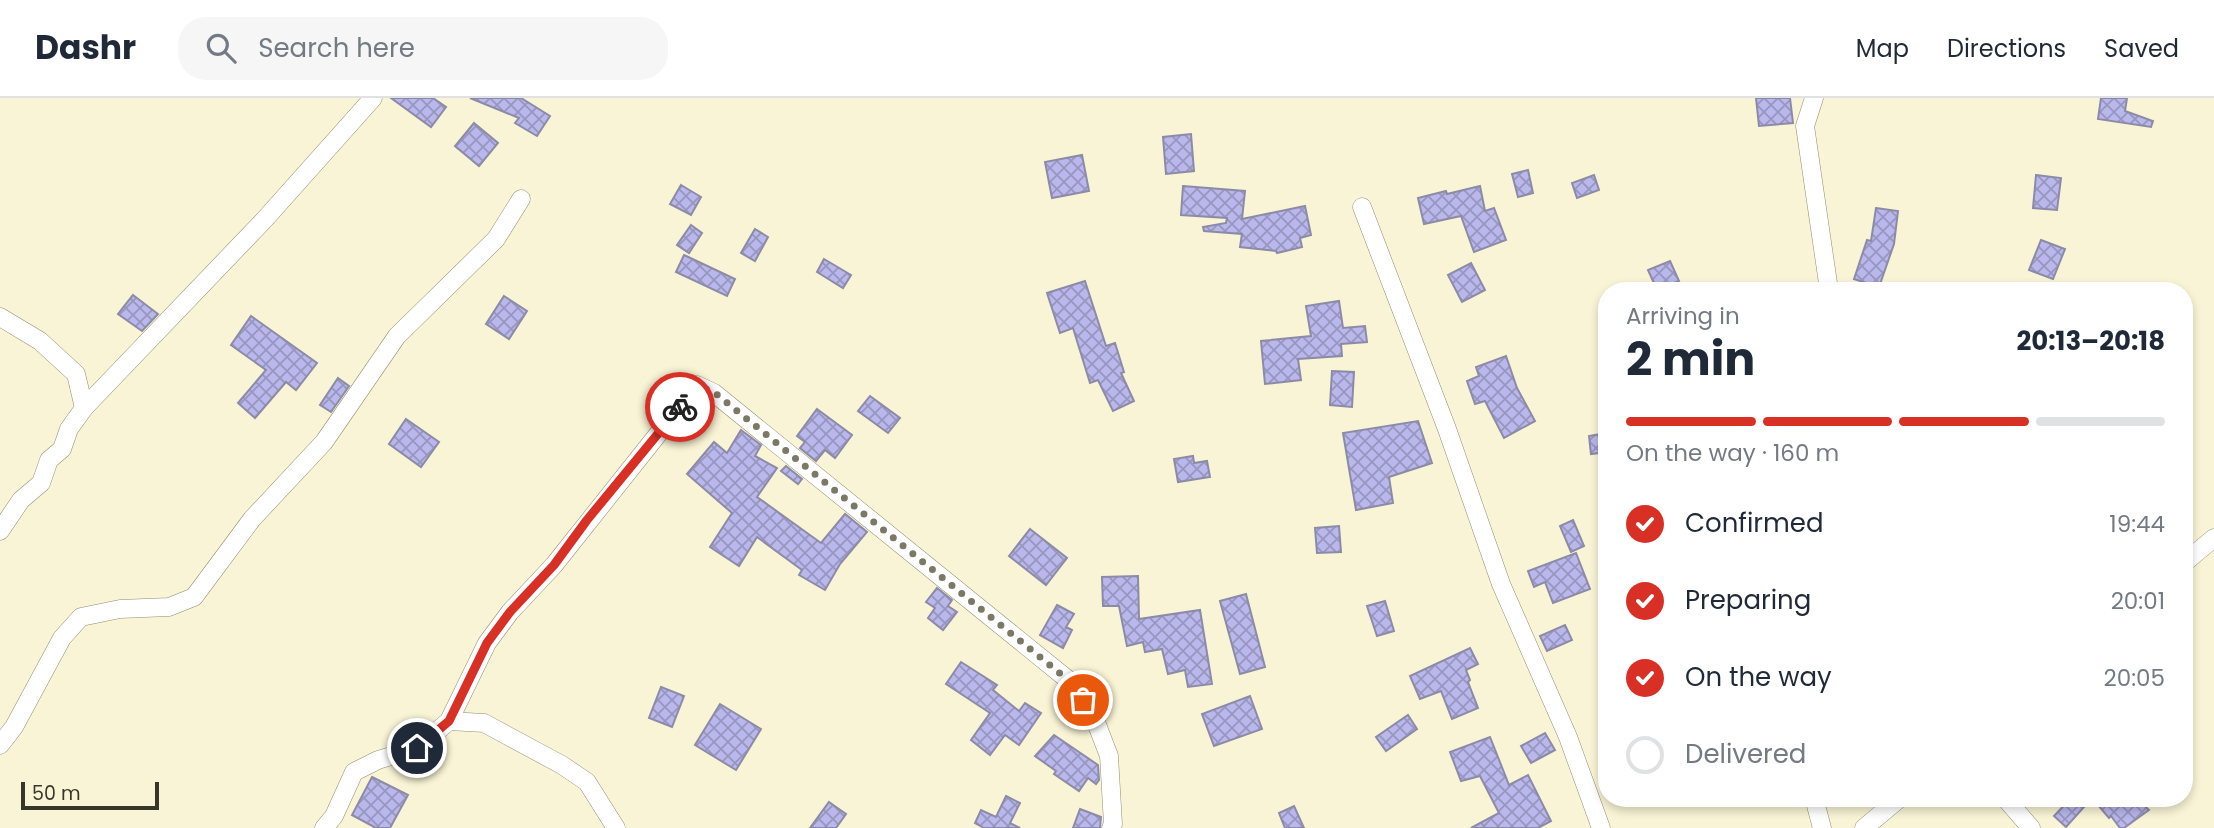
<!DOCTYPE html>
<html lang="en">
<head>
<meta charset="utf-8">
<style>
  :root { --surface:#fff; --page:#f6f6f7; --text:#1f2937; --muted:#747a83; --line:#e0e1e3; --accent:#d93025 }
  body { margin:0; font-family:Poppins,sans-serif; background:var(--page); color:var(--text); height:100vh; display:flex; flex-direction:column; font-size:26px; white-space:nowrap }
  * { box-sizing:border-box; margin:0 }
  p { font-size:23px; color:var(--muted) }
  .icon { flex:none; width:38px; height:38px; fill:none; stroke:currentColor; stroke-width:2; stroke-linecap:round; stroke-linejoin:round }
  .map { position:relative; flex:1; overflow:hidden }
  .panel { position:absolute; left:1598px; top:184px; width:595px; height:525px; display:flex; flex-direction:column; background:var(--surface); border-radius:28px; box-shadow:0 4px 10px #0003 }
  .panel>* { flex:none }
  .scale { position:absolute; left:21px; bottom:18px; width:138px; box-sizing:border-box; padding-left:7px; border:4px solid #38362a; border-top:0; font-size:19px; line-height:24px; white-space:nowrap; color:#38362a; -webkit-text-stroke:5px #f9f4d5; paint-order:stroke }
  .pin { position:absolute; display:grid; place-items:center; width:60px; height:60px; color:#fff; margin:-30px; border:4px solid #fff; border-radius:50%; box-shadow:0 2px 7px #0007 }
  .courier { position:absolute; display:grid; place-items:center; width:70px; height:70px; margin:-35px; border:5px solid #d93025; border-radius:50%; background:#fff; color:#222; box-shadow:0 2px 9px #0007 }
  .overview em { font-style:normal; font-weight:700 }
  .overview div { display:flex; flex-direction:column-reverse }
  .overview { display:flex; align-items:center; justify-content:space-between; height:119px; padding:0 28px }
  h1 { font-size:46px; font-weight:700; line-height:52px }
  .bar { display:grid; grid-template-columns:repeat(4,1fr); gap:10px 7px; align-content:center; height:84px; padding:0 28px }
  .bar i { height:9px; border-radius:5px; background:var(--line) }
  .bar .active { background:var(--accent) }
  .bar p { grid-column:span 4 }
  ol { padding:0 28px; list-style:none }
  li { display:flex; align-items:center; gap:21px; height:77px }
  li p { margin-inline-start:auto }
  li .icon { padding:7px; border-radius:50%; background:var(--accent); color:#fff; stroke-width:4 }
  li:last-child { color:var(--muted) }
  li i { width:38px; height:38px; border:4px solid var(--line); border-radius:50% }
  header { display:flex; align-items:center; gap:42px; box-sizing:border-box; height:98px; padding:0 35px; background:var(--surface); border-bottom:2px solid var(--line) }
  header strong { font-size:33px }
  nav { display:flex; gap:38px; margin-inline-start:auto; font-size:24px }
  .search { width:490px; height:63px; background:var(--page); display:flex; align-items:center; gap:18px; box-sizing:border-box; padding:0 24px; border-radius:28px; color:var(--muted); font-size:26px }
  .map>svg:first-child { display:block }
</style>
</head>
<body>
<header>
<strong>Dashr</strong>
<div class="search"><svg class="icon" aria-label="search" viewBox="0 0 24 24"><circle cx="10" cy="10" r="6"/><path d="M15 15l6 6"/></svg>Search here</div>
<nav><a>Map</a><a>Directions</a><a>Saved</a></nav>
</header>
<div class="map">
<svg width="2214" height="730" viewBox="0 0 2214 730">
  <defs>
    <pattern id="building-cross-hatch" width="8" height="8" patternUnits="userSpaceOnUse" patternTransform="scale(1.75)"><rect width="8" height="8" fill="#b9b7eb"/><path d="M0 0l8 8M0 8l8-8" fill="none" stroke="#9796bf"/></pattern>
  </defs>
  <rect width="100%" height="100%" fill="#f9f4d5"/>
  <g fill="url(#building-cross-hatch)" stroke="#8c8ba7" stroke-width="2">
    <polygon points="391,0 433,0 446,9 431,29"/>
    <polygon points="470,0 521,0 550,18 537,38 515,25 519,20"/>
    <polygon points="1756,0 1790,0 1793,25 1759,28"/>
    <polygon points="2101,0 2127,0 2125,13 2153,23 2151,29 2098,21"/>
    <polygon points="474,25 498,45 479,68 455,48"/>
    <polygon points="1191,36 1194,73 1166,76 1163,39"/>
    <polygon points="1082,57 1089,93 1052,100 1045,64"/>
    <polygon points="1528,72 1533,95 1518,99 1512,76"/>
    <polygon points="1594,77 1599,92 1577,100 1572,85"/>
    <polygon points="2036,77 2061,80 2057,112 2033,110"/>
    <polygon points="681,87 701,99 691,117 670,106"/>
    <polygon points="1183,88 1245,93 1242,121 1305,108 1311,137 1300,140 1302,149 1277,155 1276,153 1240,149 1242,136 1204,133 1203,129 1226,125 1227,120 1181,117"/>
    <polygon points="1480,88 1485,113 1494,110 1506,142 1474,154 1461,118 1424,126 1418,100 1446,93 1447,96"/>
    <polygon points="1876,110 1898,113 1894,146 1879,189 1854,181 1867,142 1871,143"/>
    <polygon points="691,127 702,135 689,155 677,147"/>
    <polygon points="755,131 768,139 755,163 741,155"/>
    <polygon points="2041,142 2065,151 2053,181 2029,172"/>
    <polygon points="684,157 735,181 727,198 676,174"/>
    <polygon points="824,161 851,177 843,190 817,174"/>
    <polygon points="1670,163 1679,183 1657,192 1648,172"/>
    <polygon points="1471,165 1485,192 1462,204 1448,177"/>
    <polygon points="1085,183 1106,248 1115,245 1124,274 1121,275 1134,303 1113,313 1098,282 1090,285 1073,230 1060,235 1047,195"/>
    <polygon points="133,197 158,216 142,233 118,216"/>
    <polygon points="504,198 527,213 509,241 486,226"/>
    <polygon points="1339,203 1343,230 1365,228 1367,244 1341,246 1342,258 1298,261 1301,282 1265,286 1261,243 1311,238 1306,208"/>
    <polygon points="251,218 317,265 296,292 286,284 255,320 238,305 266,272 231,247"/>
    <polygon points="1506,258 1517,290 1535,323 1504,340 1485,303 1475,306 1467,283 1479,278 1476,269"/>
    <polygon points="1332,273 1354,274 1352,309 1330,307"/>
    <polygon points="338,280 349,288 331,314 320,307"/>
    <polygon points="870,298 900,320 888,335 858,313"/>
    <polygon points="817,311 852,337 835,360 825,352 816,363 800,350 805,344 797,338"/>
    <polygon points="406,321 439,344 421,369 389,346"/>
    <polygon points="1418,323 1432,365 1389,379 1393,405 1356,412 1343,335"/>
    <polygon points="741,332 761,347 755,358 777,370 757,399 821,445 845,416 867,434 840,466 825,492 799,477 802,472 757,439 739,468 710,449 732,415 687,376 714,344 727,355"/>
    <polygon points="1606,335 1606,354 1591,356 1589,338"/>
    <polygon points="1193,358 1194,365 1207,363 1210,379 1178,384 1174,361"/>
    <polygon points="786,368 802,381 798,386 781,373"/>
    <polygon points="1573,422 1584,448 1571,454 1560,428"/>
    <polygon points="1339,428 1341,454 1317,455 1315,430"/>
    <polygon points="1030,431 1067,460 1046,487 1009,458"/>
    <polygon points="1576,455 1590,491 1553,505 1545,484 1534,489 1528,473"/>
    <polygon points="1138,478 1139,521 1200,512 1212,586 1188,589 1185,572 1168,576 1162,551 1145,554 1143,544 1127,548 1119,508 1103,508 1102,479"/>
    <polygon points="937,490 952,502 948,508 957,514 943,532 928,520 935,510 926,504"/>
    <polygon points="1246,496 1265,569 1240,576 1220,503"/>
    <polygon points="1385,503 1394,533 1377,538 1367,508"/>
    <polygon points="1057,507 1074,516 1066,529 1072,532 1063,550 1040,537"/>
    <polygon points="1565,527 1572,542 1547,553 1540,538"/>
    <polygon points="1470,550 1478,566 1466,572 1470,582 1468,584 1478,610 1452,621 1441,593 1420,601 1410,578"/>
    <polygon points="961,564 997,587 993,592 1019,613 1025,605 1041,615 1019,647 1005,637 990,657 971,642 990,615 946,586"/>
    <polygon points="661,589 684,598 672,629 649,620"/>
    <polygon points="1250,598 1262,631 1214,648 1202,616"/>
    <polygon points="720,606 761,631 736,672 695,647"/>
    <polygon points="1408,617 1417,631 1386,653 1376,639"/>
    <polygon points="1545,635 1555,652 1531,665 1521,648"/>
    <polygon points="1054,637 1098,667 1099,682 1096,686 1088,680 1079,693 1054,676 1056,673 1035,658"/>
    <polygon points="1490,639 1509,687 1528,677 1551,723 1538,730 1471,730 1499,715 1480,678 1461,683 1450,654"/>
    <polygon points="372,679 408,697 390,730 376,730 352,717"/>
    <polygon points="1006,698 1020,705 1010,725 1020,730 984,730 975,725 981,712 996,719"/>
    <polygon points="2071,700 2136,700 2149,712 2124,730 2120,730 2111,718 2109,720 2092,700 2066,729 2054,718"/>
    <polygon points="829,704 846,716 836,730 810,730"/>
    <polygon points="1294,708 1304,730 1285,730 1279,715"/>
    <polygon points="1080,711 1101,719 1100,730 1073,730"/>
  </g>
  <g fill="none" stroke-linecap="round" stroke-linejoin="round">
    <defs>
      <g id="street">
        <polyline points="1814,0 1805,28 1829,192"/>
        <polyline points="1362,109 1447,331 1501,486 1568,639 1601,730"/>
        <polyline points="0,219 40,243 76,276 84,310 69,331 62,351 49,362 41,385 21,402 0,433"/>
        <polyline points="83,311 265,121 373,0"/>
        <polyline points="2184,465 2214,440"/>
        <polyline points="449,623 484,625 562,667 587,684 616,730"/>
        <polyline points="0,647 14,629 62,540 81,519 120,511 169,509 194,499 252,421 324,344 397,238 496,141 521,101"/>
        <polyline points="1814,700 1822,730"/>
        <polyline points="2005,700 2031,730"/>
        <polyline points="324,730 334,718 354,674 378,662 417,650 449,623 487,545 510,514 554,467 697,287 714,295 1072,585 1094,619 1109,658 1113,726 1111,730"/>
        <polyline points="1864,730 1900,700"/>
      </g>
    </defs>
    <use href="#street" stroke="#928d71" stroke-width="19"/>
    <use href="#street" stroke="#fff" stroke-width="18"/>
  </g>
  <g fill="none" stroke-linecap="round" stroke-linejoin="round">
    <polyline stroke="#7c7866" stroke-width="7" stroke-dasharray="0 12.6" points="680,309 697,287 715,295 1072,585 1083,602"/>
    <polyline stroke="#d93025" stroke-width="9" points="417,650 449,623 487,545 510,514 554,467 587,422 680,309"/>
  </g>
</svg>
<div class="scale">50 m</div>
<div class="pin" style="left:1083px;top:602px;background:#ea580c"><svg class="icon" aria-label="bag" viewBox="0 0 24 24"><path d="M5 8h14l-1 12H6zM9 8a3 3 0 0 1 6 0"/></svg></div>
<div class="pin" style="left:417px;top:650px;background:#1f2937"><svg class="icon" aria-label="home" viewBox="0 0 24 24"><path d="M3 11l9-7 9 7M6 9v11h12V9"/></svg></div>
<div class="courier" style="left:680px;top:309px"><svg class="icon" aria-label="bike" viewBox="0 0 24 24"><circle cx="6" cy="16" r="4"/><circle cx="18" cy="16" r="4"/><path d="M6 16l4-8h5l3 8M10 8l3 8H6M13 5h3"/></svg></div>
<section class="panel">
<div class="overview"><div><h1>2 min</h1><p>Arriving in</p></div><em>20:13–20:18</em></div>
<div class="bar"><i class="active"></i><i class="active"></i><i class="active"></i><i></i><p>On the way · 160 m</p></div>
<ol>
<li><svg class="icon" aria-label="check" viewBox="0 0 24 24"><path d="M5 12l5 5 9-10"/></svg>Confirmed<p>19:44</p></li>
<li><svg class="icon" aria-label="check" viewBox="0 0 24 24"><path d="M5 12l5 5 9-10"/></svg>Preparing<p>20:01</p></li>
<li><svg class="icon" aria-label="check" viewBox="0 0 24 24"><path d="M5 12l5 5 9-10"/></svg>On the way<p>20:05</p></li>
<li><i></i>Delivered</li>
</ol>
</section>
</div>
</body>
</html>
